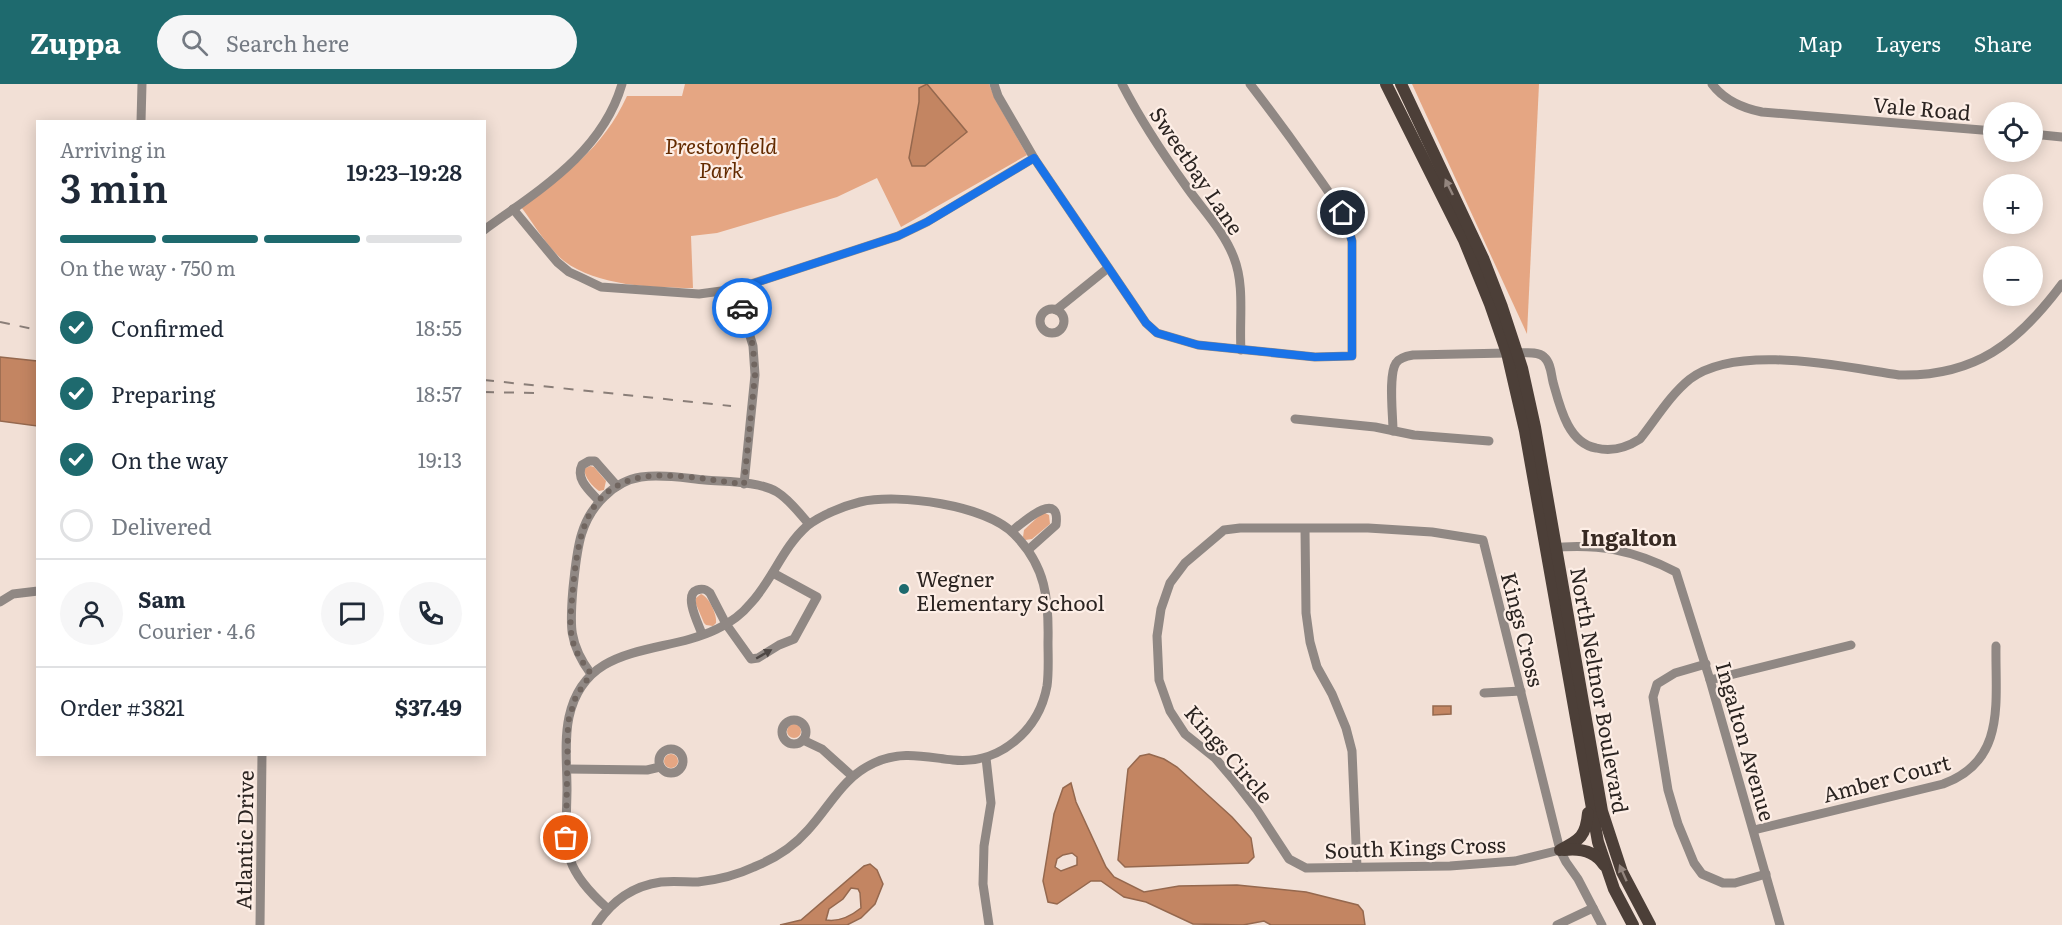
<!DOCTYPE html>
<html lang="en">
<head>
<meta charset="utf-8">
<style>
  :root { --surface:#fff; --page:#f6f6f7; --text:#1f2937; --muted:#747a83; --line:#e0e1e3; --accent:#1e6a6e }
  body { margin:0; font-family:Literata,serif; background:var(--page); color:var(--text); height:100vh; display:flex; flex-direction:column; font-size:22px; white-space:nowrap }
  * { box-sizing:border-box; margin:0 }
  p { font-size:20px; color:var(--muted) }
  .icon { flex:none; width:33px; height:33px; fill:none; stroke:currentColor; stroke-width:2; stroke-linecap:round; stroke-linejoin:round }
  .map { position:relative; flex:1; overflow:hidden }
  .drawer { position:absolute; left:36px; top:36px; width:450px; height:636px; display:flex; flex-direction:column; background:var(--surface); border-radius:0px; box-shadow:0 3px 15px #0003 }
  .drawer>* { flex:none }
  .controls { position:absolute; left:1983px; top:18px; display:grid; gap:12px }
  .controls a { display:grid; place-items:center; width:60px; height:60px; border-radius:50%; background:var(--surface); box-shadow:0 3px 15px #0003; font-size:30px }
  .pin { position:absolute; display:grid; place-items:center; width:51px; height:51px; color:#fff; margin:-26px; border:3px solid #fff; border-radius:50%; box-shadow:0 2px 6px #0007 }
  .courier { position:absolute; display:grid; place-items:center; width:60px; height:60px; margin:-30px; border:4px solid #1a73e8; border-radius:50%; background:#fff; color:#222; box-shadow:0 2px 8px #0007 }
  .headline em { font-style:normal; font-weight:600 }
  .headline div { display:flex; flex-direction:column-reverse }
  .headline { display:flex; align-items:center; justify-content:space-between; height:102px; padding:0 24px }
  h1 { font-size:39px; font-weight:600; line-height:45px }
  .bar { display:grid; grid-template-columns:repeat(4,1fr); gap:9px 6px; align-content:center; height:72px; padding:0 24px }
  .bar i { height:8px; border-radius:4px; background:var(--line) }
  .bar .current { background:var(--accent) }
  .bar p { grid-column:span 4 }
  .line { display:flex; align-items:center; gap:15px; padding:0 24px; border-top:2px solid var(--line) }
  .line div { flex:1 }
  .round { display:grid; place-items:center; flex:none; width:63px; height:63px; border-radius:32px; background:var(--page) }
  ol { padding:0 24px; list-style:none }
  li { display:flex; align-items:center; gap:18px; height:66px }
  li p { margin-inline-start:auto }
  li .icon { padding:6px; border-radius:50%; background:var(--accent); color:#fff; stroke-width:4 }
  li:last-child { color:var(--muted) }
  li i { width:33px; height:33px; border:3px solid var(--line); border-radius:50% }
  header { display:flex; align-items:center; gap:36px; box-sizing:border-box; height:84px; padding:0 30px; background:var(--accent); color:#fff }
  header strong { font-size:28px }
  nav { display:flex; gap:33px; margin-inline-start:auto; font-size:21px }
  .search { width:420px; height:54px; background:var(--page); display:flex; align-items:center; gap:15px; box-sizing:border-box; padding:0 21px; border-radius:33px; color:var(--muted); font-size:22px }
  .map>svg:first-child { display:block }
</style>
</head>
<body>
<header>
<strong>Zuppa</strong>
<div class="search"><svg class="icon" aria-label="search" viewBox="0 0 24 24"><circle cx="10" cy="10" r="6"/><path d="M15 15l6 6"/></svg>Search here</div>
<nav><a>Map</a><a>Layers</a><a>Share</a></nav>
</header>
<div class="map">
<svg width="2062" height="841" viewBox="0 0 2062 841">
  <rect width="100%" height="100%" fill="#f2e0d6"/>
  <g fill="#e5a683">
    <path d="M685,0H989L995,15L1027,71L901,143L877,94L837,113L717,149L691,152L693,204C653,204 597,202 564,177C547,163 534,140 521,123C566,89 602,66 627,12H682Z"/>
    <polygon points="1412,0 1539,0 1527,250"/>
    <path d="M590,382L594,383L606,397L604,406L599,407C592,402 585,394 584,385Z"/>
    <polygon points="1045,429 1049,431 1050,440 1032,455 1025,456 1023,453 1024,446 1040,431"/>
    <path d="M701,510C709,513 717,530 716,539L713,542L706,541L704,539L696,520V514Z"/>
    <circle cx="794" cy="647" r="7"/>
    <circle cx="671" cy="677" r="7"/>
  </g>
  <g fill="#c38562" stroke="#95684e" stroke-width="1.5" fill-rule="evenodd">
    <polygon points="927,0 967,48 925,82 912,82 909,74 919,18 919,4"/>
    <polygon points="0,273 37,277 37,342 0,337"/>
    <polygon points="1451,622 1451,630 1433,631 1433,622"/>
    <polygon points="1149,670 1164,675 1177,683 1232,733 1251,754 1254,773 1248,779 1125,783 1118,776 1128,685 1140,672"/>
    <path d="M1071,699L1076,718L1106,783L1114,793L1144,808L1179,802L1237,801L1306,808L1358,821L1363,827L1365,841H1271L1264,837L1243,841L1193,840L1146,818L1124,813L1101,797H1091L1057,820L1048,818L1043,797L1054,730L1063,704ZM1072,769L1077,773V781L1061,787L1055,783L1057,775L1063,771Z"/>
    <path d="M870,780L877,786L883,800L875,820L861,834L847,841H780L801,836L864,782ZM851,804L858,805L860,809L861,824C851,832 838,838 826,836L829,825L843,815Z"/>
  </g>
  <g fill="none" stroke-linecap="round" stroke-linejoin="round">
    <g stroke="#908884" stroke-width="9">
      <path d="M994,0L998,12L1034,74L1146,239L1157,249L1198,261L1315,273L1352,272V157C1345,127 1326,105 1309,80C1290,53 1270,26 1250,0"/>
      <path d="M1122,0C1140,35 1163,70 1186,102C1202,125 1224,147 1234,174C1245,202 1239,236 1241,266"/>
      <path d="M1712,0C1724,16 1742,24 1762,28L1994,47"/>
      <polyline points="141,38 142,0"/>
      <polyline points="2032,50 2062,53"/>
      <polyline points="513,125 557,178 569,188 580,193 601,203 699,210 736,205 898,152 927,138 1034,74"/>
      <path d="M484,146C539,106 602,69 622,0"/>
      <polyline points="736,205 753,262 755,291 744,400"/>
      <circle cx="1052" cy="237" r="12"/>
      <polyline points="1056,226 1108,184"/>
      <path d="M1517,269C1525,269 1538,267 1544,273C1551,279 1551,290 1553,298C1560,323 1568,359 1596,364C1612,368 1626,364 1640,355C1656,335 1670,311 1690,295C1738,259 1843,283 1899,291C1975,293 2018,259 2062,200"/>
      <polyline points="1295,335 1375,343 1414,351 1489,357"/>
      <path d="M1393,347C1393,331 1388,291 1396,279C1399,274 1407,272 1413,271L1507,269"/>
      <path d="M599,417C590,407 575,395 582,381L589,377H595L617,402"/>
      <polyline points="1305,445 1306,529 1310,558 1317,583 1332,610 1346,644 1352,667 1357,783"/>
      <path d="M1012,447C1022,439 1061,404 1056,441L1028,466"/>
      <path d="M1550,464C1597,459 1634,466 1676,488L1710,596L1780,841"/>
      <polyline points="0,518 13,510 38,507"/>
      <path d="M702,550C699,541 683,511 697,506C703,504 706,505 710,509L726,540L751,575L758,574L779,561L794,555L817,513L773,489"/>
      <polyline points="1706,580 1675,589 1657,600 1653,613 1668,706 1678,740 1694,779 1702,790 1723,799 1735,799 1766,790"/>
      <path d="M591,590C568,559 570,540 573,504C577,469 578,437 605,412C615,402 628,395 641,393C662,390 684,394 705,396C726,398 759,397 777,408C790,416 799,429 809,440"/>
      <polyline points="1710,596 1851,561"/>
      <polyline points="1484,609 1521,607"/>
      <circle cx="794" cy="648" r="12"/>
      <polyline points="803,656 822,665 852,692"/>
      <circle cx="671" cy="677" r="12"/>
      <polyline points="986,674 991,719 984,762 983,800 989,841"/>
      <polyline points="567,685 647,686 660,683"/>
      <path d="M1754,746L1943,700C2007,677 1995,617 1996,562"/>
      <polyline points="1560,766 1515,777 1450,782 1306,784 1289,775 1257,726 1233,695 1215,674 1185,650 1170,627 1159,596 1157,552 1161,525 1170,499 1185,479 1224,446 1240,444 1368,444 1432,448 1483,456 1560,766 1566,778 1578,795 1602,841"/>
      <polyline points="260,841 262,670"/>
      <path d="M596,841C611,818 632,802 661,798C673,797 685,798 698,798C717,796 737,791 754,783C774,775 794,762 808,746C831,721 842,694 874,679C901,666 925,673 953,676C1000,681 1039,646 1047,602C1049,588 1048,572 1048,558C1049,515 1046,482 1014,450C986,421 899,409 860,418C844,422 821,431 807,442C783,463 773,495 751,519C742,530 730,539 717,545C662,572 586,556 569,633C564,656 567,682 567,706C566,765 560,782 607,824"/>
      <polyline points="1557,841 1593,824"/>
    </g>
    <g stroke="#4c3f38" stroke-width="12">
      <polyline points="1386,0 1464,156 1490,220 1507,269 1525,347 1598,758 1614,805 1633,841"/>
      <polyline points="1401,0 1483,174 1502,223 1522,284 1535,343 1602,727 1622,788 1650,841"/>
      <path d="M1560,766C1580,756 1586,752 1588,729"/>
      <path d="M1564,766C1580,764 1595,767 1604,781"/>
    </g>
    <g stroke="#8a7e78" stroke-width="2" stroke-dasharray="10 10" stroke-linecap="butt">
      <polyline points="0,238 38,246"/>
      <polyline points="484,296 731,322"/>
      <polyline points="484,308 536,309"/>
    </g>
  </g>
  <defs><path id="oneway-solid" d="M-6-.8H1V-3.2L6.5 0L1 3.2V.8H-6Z" transform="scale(1.5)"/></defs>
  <g fill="#93857e">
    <use href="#oneway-solid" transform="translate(1449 103) rotate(-116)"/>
    <use href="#oneway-solid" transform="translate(1623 789) rotate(-114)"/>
  </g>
  <use fill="#4e4744" href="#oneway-solid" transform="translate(764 570) rotate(-30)"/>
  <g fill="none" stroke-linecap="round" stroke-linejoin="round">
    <path stroke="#716660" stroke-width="6" stroke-dasharray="0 10.8" d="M566,754L568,638L576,612L591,590C584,580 576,570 573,558C568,540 572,521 573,503C578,458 583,409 634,395C663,386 714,397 744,400L755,291L753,262L742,224"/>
    <polyline stroke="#1a73e8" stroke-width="8" points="742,224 736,205 898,152 927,138 1034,74 1146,239 1157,249 1198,261 1315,273 1352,272 1352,157 1343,129"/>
  </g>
  <circle fill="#1e6a6e" stroke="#fdeee6" stroke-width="2" cx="904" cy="505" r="6"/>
  <g text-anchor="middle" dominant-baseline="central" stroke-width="4.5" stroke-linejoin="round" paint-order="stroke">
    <g font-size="21" fill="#2b2421" stroke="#fdeee6">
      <text transform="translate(1922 23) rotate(5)">Vale Road</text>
      <text transform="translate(1198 86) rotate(56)">Sweetbay Lane</text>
      <text transform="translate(1524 545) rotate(76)">Kings Cross</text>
      <text transform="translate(1601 606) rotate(80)">North Neltnor Boulevard</text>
      <text transform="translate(1747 657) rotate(74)">Ingalton Avenue</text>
      <text transform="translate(1230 669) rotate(49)">Kings Circle</text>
      <text transform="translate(1886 693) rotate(-15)">Amber Court</text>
      <text transform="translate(243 756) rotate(-89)">Atlantic Drive</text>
      <text transform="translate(1415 762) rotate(-2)">South Kings Cross</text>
    </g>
    <g font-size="21" font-style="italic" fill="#642b00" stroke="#fdeee6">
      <text x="721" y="60">Prestonfield<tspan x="721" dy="24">Park</tspan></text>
    </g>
    <g font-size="21" fill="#2b2421" stroke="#fdeee6" text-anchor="start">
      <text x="916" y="493">Wegner<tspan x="916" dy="24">Elementary School</tspan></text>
    </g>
    <g font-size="22" font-weight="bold" fill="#382a23" stroke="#fdeee6">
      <text x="1629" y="452">Ingalton</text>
    </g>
  </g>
</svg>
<div class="controls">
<a><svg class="icon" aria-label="locate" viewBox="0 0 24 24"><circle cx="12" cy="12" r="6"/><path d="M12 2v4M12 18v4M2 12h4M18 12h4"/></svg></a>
<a>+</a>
<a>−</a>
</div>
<div class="pin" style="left:566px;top:754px;background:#ea580c"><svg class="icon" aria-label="bag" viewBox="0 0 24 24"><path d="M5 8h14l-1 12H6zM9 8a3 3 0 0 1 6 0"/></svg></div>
<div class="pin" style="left:1343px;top:129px;background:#1f2937"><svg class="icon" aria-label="home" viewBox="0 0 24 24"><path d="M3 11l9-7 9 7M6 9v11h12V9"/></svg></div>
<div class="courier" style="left:742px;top:224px"><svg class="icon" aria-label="car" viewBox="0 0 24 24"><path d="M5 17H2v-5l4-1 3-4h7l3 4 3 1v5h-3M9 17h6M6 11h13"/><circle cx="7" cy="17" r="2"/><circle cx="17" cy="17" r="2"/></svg></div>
<section class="drawer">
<div class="headline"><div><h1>3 min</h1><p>Arriving in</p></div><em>19:23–19:28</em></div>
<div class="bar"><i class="current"></i><i class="current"></i><i class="current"></i><i></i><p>On the way · 750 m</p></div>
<ol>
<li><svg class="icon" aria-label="check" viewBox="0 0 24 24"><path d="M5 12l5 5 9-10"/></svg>Confirmed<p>18:55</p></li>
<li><svg class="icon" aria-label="check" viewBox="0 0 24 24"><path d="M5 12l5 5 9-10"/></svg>Preparing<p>18:57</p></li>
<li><svg class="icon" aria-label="check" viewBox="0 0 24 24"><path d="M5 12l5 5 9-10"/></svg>On the way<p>19:13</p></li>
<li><i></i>Delivered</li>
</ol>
<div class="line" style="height:108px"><a class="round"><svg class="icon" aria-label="person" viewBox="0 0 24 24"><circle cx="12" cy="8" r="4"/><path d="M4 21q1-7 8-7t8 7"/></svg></a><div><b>Sam</b><p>Courier · 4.6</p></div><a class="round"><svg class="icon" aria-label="chat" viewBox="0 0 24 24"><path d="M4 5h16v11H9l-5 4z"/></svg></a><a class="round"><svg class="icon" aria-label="phone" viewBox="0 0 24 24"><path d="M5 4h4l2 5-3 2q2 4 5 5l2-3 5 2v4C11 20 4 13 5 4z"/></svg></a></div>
<div class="line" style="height:78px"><div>Order #3821</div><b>$37.49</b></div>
</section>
</div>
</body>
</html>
